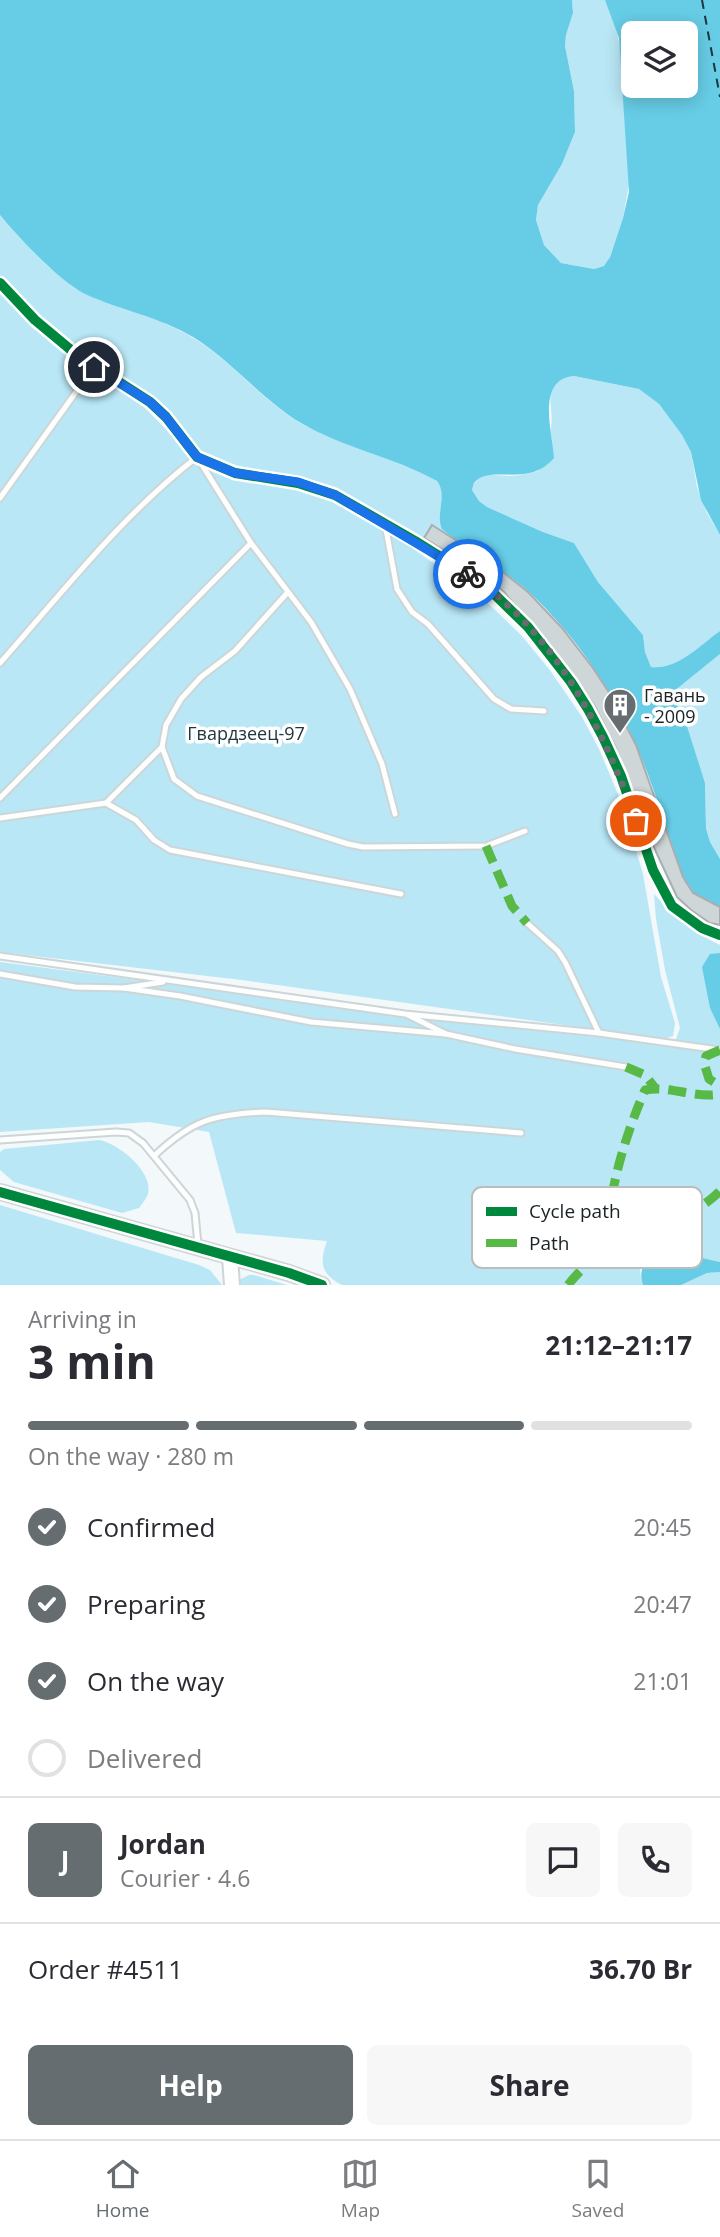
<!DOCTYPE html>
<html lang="en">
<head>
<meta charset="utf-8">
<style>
  :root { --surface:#fff; --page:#f7f7f7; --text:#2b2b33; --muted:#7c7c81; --line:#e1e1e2; --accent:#656d70 }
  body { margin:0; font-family:"Open Sans",sans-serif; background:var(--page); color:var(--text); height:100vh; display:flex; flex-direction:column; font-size:26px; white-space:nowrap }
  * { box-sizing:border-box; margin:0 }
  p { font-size:23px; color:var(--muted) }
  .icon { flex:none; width:38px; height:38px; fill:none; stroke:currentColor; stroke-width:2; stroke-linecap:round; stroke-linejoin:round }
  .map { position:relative; height:1285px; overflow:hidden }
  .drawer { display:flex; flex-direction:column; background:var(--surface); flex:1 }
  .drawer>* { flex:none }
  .tools { position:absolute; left:621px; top:21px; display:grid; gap:14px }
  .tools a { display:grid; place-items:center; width:77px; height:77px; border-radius:10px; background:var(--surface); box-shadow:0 4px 18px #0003; font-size:35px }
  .pin { position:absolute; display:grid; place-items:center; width:60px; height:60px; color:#fff; margin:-30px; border:4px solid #fff; border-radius:50%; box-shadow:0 2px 7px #0007 }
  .courier { position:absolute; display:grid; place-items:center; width:70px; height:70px; margin:-35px; border:5px solid #1a73e8; border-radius:50%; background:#fff; color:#222; box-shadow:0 2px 9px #0007 }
  .head em { font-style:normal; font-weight:700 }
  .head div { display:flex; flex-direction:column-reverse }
  .head { display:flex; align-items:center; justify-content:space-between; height:119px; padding:0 28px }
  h1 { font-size:46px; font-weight:700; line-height:52px }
  .bar { display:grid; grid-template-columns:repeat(4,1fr); gap:10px 7px; align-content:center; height:84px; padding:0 28px }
  .bar i { height:9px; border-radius:5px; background:var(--line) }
  .bar .on { background:var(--accent) }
  .bar p { grid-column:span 4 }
  .line { display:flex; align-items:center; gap:18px; padding:0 28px; border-top:2px solid var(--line) }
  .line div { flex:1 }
  .round { display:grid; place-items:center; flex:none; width:74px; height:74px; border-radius:10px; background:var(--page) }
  ol { padding:0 28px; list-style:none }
  li { display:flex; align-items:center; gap:21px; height:77px }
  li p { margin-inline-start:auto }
  li .icon { padding:7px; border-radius:50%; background:var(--accent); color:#fff; stroke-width:4 }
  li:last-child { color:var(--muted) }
  li i { width:38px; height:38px; border:4px solid var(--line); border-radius:50% }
  .primary-button { display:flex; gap:14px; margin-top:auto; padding:14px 28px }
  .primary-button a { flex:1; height:80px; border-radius:10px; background:var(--accent); color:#fff; font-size:28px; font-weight:700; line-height:80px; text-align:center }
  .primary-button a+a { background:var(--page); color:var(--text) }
  .dock { display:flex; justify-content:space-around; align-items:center; height:98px; border-top:2px solid var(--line); background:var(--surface); font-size:19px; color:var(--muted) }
  .dock a { display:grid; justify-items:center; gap:4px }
  .dock .on { color:var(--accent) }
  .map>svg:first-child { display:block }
</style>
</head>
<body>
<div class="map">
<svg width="720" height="1285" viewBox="0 0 720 1285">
  <rect width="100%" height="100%" fill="#f3f8fa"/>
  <g fill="#b9e7f6">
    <polygon points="572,0 605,0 616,27 620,48 629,184 623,218 608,262 604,266 594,269 561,263 544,245 536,220 538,205 562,164 575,132 574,91 565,46 566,35 573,13"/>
    <path d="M0,215C18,237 60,283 86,294C121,309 157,317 190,336C232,360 261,401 304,425C346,448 395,458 437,481C451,499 427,514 453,538L432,525L424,538L418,536L415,541L351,502L216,463L200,452L173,420L77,350L40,319L0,278Z"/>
    <polygon points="0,287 34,326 52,341 146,409 193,457 338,501 402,541 460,582 492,607 521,635 549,669 582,717 599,749 622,804 643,874 661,977 675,1023 673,1036 664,1039 242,980 0,952"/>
    <path d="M574,376L639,389L659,404L682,435L691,452L697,487L707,513L720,535V631C700,645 678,670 651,667L645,652L643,635L598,582L574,543L543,532L487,507L479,501L472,490L474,484C484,471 496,476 510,476C519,476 529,473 538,471C542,456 548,442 551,428C555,406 538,379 574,376Z"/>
    <polygon points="720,654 720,859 710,842 706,827 705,783 673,697 678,688"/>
    <path d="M654,894C673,915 694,933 720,945V1262C699,1257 625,1236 643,1285H342C321,1274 319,1263 327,1241L236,1233L209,1132L149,1122L0,1132V962L488,1026L665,1044L676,1039L680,1028L665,970L656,919Z"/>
    <path d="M99,1140C118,1143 154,1172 148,1194C146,1199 142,1204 139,1208L122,1213L14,1182L0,1170V1152L4,1149Z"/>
    <polygon points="0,1205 199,1265 210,1270 222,1285 0,1285"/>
    <polygon points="720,1272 720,1285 681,1285 707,1273"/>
    <polygon points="249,1275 254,1275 287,1285 238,1285 241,1279"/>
  </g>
  <g fill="#67cde6" fill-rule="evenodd">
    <path d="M0,0H572L573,13L566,35L565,46L574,91L575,132L562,164L538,205L536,220L544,245L561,263L594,269L604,266L610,257L623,218L629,192L619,38L605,0H720V535L701,500L691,452L682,435L659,404L639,389L574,376C536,379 552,431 554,458C527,489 491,463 474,483L472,490L479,501L487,507L543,532L574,543L598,582L643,635L645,652L651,667C678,670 700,645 720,631V654L678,688L673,697L685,720L705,783L706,828L710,842L720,859V907L693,893L683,877C667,833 655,788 636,745C612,689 574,634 529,592C502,568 469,553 442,529C435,513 448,495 437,481C394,457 343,448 301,423C261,399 232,361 193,337C159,317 120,310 85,294C59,281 19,238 0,215ZM634,33H686V86H634Z"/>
    <polygon points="720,953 720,1029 710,1008 702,967 710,954"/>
    <path d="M664,1253H681L720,1262V1272L707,1273L681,1285H643C637,1267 647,1257 664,1253Z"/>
  </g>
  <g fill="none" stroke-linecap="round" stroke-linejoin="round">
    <polyline stroke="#1f363d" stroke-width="2" stroke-dasharray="9 7" stroke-linecap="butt" points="702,0 720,97"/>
  </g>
  <polygon fill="#cfd6d8" stroke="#a8aeb1" stroke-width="2" points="432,525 490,562 528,592 562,628 593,668 608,691 636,745 683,877 693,893 720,907 720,925 710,923 691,910 677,897 651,841 615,746 594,705 566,666 504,592 473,568 424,538"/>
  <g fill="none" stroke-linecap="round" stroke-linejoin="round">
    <defs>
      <g id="service">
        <polyline points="0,498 94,367"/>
        <polyline points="385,524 397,589 412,612 428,624 494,699 511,709 544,711"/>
        <polyline points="288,592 235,651 201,677 181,699 166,725 162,747 174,779 197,796 348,844 363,847 486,846 525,831"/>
        <path d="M0,663C63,592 122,515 197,457L251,543L311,622L350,689L382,764L395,814"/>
        <polyline points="0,798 251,543"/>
        <polyline points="106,803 136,820 154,840 170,850 401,894"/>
        <polyline points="0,818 106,803 162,747"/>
        <polyline points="527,923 558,951 565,962 599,1033"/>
        <polyline points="0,956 405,1014 599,1033 719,1050"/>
        <polyline points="0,974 75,987 124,988 163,982"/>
        <polyline points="124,988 180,996 311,1022 446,1034"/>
        <polyline points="408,1015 446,1034 515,1049 626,1067"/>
        <polyline points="0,1140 116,1132 129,1133 143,1143 190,1200 195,1213 198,1245"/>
        <path d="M154,1156C192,1120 214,1114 266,1112L521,1133"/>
      </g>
      <polyline id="minor" points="0,283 35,320 77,355 150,402 166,417 197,457 235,473 298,483 335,495 415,541 485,585 528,627 571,682 588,709 603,737 621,776 653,870 672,906 702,928 720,935"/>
      <g id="tertiary">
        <polyline points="0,1192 289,1273 322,1285"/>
        <polyline points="230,1257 232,1285"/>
      </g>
    </defs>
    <use href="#service" stroke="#ced5d7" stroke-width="9"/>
    <use href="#minor" stroke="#ced5d7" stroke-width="14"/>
    <use href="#tertiary" stroke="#ced5d7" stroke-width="18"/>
    <use href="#service" stroke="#fdfefe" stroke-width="5"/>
    <use href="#minor" stroke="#fdfefe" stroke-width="10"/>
    <use href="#tertiary" stroke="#fdfefe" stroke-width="14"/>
    <g stroke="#58b947" stroke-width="9" stroke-dasharray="18 9" stroke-linecap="butt">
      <polyline points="486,846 512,906 527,923"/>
      <polyline points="720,1050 706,1056 704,1063 709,1079 720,1086"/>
      <polyline points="626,1067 645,1075 655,1088"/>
      <path d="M606,1250C608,1194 623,1141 645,1090C670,1085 695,1099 720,1094"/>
      <path d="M568,1285C611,1229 676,1235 720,1191"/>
    </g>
    <defs>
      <g id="cycleway">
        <polyline points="0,283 35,320 77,355 150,402 166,417 197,457 235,473 298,483 335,495 415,541 485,585 528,627 571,682 588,709 603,737 621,776 653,870 672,906 702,928 720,935"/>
        <polyline points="0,1192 289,1273 322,1285"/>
      </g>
    </defs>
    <use href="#cycleway" stroke="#fff" stroke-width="15"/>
    <use href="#cycleway" stroke="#00873e" stroke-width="10"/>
  </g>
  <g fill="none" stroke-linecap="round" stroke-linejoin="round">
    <path stroke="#656d70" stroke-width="7" stroke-dasharray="0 12.6" d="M468,574C554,631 603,727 636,821"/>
    <polyline stroke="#1a73e8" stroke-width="9" points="94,367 150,402 166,417 197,457 235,473 298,482 335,495 468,574"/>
  </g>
  <defs>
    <symbol id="building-pin" viewBox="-11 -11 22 30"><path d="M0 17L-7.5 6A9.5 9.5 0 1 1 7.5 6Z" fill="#656d70" stroke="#fff"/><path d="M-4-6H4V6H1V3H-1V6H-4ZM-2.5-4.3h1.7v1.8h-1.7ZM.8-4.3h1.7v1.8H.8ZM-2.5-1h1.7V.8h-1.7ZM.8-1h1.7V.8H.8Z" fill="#fff"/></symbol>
  </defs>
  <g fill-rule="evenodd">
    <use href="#building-pin" x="601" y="686" width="38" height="52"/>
  </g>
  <g text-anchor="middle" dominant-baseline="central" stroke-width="7" stroke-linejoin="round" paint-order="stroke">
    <g font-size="18" fill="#192225" stroke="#fff" text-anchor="start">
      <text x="644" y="695">Гавань<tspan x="644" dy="21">- 2009</tspan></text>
    </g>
    <g font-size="18" fill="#21373e" stroke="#fff">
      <text x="246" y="733">Гвардзеец-97</text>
    </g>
  </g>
  <rect x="472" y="1187" width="230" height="81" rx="10" fill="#fff" stroke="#babdbe" stroke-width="2"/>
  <rect x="486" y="1207" width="31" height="9" fill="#00873e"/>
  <rect x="486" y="1239" width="31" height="8" fill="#58b947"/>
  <g font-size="19" fill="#192225">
    <text x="529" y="1218">Cycle path</text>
    <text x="529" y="1250">Path</text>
  </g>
</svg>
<div class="tools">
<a><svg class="icon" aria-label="layers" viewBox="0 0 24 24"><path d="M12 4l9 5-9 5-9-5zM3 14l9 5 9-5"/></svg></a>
</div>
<div class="pin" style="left:636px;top:821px;background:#ea580c"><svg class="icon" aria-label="bag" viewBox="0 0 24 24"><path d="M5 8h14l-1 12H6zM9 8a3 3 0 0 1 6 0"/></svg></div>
<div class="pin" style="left:94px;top:367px;background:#1f2937"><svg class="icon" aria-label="home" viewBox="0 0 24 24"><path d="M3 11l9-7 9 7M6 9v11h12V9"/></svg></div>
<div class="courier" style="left:468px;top:574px"><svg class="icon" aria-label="bike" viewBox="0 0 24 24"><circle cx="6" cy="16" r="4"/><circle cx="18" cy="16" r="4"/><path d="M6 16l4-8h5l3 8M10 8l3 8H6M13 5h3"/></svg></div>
</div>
<section class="drawer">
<div class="head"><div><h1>3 min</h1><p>Arriving in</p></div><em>21:12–21:17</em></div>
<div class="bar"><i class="on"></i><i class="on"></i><i class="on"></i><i></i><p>On the way · 280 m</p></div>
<ol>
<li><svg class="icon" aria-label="check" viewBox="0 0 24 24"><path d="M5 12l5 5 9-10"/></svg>Confirmed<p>20:45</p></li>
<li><svg class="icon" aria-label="check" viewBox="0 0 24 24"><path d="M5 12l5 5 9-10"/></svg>Preparing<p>20:47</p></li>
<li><svg class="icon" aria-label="check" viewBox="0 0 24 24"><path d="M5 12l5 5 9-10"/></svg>On the way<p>21:01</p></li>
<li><i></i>Delivered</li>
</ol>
<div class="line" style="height:126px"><b class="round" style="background:var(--accent);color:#fff">J</b><div><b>Jordan</b><p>Courier · 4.6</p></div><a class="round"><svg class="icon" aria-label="chat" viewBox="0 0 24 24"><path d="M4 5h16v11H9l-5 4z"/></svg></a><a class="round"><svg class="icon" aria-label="phone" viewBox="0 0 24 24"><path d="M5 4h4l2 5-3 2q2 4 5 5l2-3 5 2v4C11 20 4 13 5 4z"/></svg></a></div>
<div class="line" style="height:91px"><div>Order #4511</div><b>36.70 Br</b></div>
<div class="primary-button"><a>Help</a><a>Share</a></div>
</section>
<nav class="dock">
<a class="on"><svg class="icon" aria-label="home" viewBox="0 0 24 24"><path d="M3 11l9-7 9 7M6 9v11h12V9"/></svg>Home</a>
<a><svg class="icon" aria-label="map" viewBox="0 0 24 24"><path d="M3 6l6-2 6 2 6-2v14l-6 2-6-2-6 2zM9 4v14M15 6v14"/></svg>Map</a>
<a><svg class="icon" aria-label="saved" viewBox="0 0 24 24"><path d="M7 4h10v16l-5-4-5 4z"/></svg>Saved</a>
</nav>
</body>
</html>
